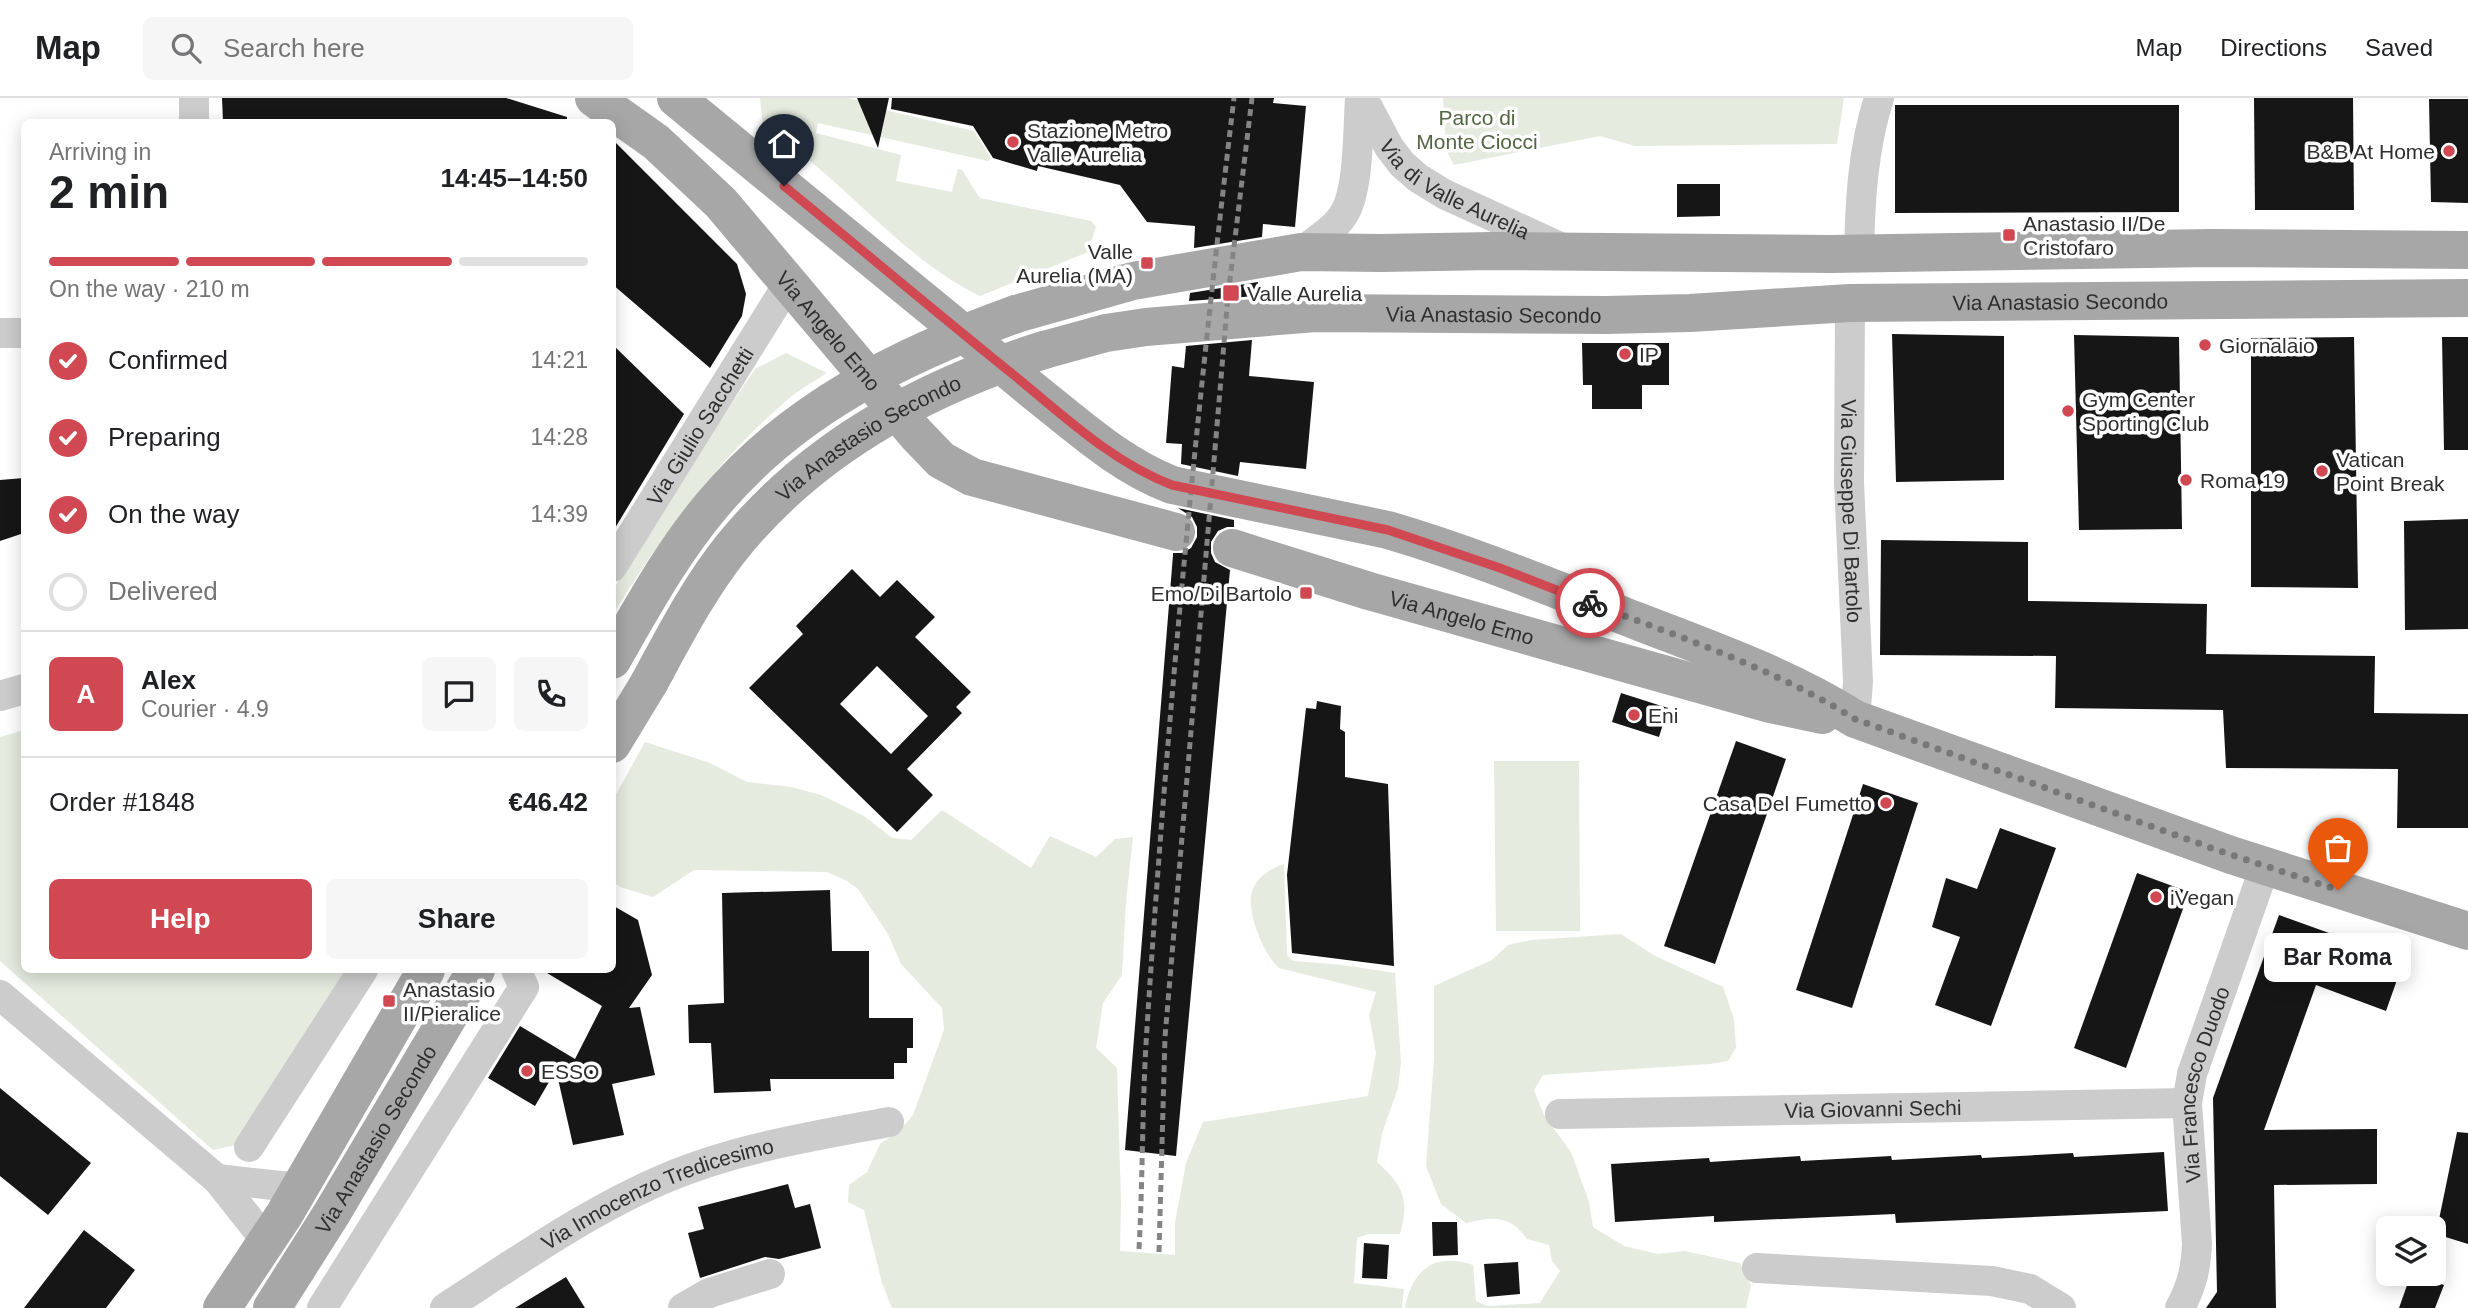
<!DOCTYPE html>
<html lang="en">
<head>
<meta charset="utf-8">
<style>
  :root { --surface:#fff; --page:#f6f6f6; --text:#202124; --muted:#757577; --line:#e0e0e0; --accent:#d04852 }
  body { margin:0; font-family:Helvetica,sans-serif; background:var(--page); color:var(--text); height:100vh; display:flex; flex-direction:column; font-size:26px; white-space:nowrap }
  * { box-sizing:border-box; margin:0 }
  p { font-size:23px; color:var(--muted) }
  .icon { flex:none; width:38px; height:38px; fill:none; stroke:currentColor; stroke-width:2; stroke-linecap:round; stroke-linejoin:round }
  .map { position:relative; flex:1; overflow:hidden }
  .sheet { position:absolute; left:21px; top:21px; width:595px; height:854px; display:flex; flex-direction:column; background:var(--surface); border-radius:10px; box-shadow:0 4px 18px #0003 }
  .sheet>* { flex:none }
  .buttons { position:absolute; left:2376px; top:1118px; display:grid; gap:14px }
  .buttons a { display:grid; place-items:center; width:70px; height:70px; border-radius:10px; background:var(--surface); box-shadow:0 4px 18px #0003; font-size:35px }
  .pin { position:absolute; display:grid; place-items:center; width:60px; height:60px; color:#fff; margin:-72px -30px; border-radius:50% 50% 50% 0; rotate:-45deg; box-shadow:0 0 7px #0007 }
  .pin .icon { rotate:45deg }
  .courier { position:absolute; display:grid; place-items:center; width:70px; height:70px; margin:-35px; border:5px solid #d04852; border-radius:50%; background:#fff; color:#222; box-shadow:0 2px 9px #0007 }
  .bubble { position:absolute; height:49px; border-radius:10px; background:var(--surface); box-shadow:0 4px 18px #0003; font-size:23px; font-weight:800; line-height:49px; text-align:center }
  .summary em { font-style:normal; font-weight:800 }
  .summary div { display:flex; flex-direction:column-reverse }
  .summary { display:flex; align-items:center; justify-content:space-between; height:119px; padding:0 28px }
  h1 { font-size:46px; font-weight:800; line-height:52px }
  .bar { display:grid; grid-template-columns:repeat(4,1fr); gap:10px 7px; align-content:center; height:84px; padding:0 28px }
  .bar i { height:9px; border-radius:5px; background:var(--line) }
  .bar .on { background:var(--accent) }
  .bar p { grid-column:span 4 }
  .line { display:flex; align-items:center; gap:18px; padding:0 28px; border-top:2px solid var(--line) }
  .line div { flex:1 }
  .round { display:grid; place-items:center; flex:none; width:74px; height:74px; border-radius:10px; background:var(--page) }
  ol { padding:0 28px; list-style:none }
  li { display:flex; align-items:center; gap:21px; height:77px }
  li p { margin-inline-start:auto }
  li .icon { padding:7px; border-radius:50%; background:var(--accent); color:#fff; stroke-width:4 }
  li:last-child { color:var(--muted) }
  li i { width:38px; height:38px; border:4px solid var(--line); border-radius:50% }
  .cta { display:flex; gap:14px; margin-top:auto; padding:14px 28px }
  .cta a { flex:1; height:80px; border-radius:10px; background:var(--accent); color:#fff; font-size:28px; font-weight:800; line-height:80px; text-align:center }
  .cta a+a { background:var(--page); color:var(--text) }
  header { display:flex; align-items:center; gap:42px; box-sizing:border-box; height:98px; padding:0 35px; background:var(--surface); border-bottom:2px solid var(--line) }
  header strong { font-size:33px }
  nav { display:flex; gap:38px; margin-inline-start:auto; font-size:24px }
  .search { width:490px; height:63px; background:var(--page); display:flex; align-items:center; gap:18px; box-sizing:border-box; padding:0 24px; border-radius:10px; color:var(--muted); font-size:26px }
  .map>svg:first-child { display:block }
</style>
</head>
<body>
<header>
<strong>Map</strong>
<div class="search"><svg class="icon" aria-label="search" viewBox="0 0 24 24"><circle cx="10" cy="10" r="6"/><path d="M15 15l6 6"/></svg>Search here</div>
<nav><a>Map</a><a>Directions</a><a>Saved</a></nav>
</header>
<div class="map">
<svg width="2468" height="1210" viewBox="0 0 2468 1210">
  <rect width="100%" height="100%" fill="#fff"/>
  <g fill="#e5ebdf">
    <path d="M760,0H849L867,5L865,18L869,27L885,12L974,33L991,60L988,63L818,25L816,35L901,57L896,83L952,94L958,71L962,72L980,100L1091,123L1096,129L1088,154L980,198C918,168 868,112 815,67C799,53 780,41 763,29Z"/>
    <polygon points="1443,0 1844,0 1837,46 1635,48 1600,38 1454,67 1446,52"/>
    <path d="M786,255L827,275C813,284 798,292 786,303C716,363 662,438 613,516L612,494L679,383L755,271Z"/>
    <polygon points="24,632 24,872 348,872 241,1046 213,1052 0,863 0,639"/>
    <path d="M645,644L710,665L747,684L791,689L821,697L864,718L892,740L911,742L942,712L1031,770L1050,738L1096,759L1115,741L1133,739L1126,804L1122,877L1103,905L1096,950L1117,970L1121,1103L1120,1153L1175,1157V1125L1186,1065L1203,1024L1368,998L1376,955L1369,917L1376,894L1279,870C1264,857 1246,814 1252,794C1256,779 1270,771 1284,766L1287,857L1293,863L1343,867L1395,875L1401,964L1398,990L1382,1035L1377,1064C1403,1087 1410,1102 1400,1136H1368L1357,1140L1354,1185L1404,1191L1402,1210H892L882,1185L864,1112L848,1104L849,1087L867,1074L880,1046L900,1032L913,1017L944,932L942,910L901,866L888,836L858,791L847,783L827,774L694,772L653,799L620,789L613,784V702Z"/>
    <polygon points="1494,663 1579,663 1580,833 1496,833"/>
    <path d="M1621,836L1655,858L1723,889L1734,921L1736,950L1728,963L1710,966L1543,977L1534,992L1544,1017L1571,1054L1589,1104L1593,1129L1624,1148L1658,1156L1685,1153L1740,1165L1751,1187L1746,1210H1405C1412,1172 1434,1154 1473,1167L1476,1203L1488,1208L1540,1205L1560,1173L1552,1163L1549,1147L1527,1141C1510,1117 1494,1118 1466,1125L1441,1106L1426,1068L1434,961V888L1492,862L1508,847L1531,842Z"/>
  </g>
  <g fill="#161616" fill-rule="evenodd">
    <polygon points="222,0 506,0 567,19 567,24 223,24"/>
    <polygon points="857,0 889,0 878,50"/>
    <polygon points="892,0 1274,0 1273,5 1306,8 1295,129 1263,126 1262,139 1194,150 1195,128 1147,124 1120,87 1038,68 1037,73 993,60 973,28 891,11"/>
    <polygon points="2254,0 2353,0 2354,112 2255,112"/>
    <polygon points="2429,1 2468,1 2468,105 2431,104"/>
    <polygon points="1895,7 2179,7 2179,114 1895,115"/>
    <polygon points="612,41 737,166 746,196 742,218 710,270 612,186"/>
    <polygon points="1677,86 1720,86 1720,118 1677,119"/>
    <polygon points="1258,184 1256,198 1189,203 1190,195"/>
    <polygon points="1892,236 2004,238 2004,382 1896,384"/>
    <polygon points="2074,237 2179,239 2182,431 2079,432"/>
    <polygon points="2354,239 2358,490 2251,489 2251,240"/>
    <polygon points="2442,239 2468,239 2468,352 2444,352"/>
    <polygon points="1252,242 1249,278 1314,284 1306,371 1240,364 1238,378 1181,366 1182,346 1166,345 1172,268 1184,270 1186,248"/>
    <polygon points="1582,245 1669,245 1669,287 1642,287 1642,311 1592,311 1592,287 1583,287"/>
    <polygon points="612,246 684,316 612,435"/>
    <polygon points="24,380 24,435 0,443 0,382"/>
    <polygon points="1178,410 1234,422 1234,429 1227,429 1218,433 1211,444 1211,455 1215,464 1230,472 1176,1058 1125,1052 1173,457 1173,455 1182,455 1191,450 1197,439 1197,429 1192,419"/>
    <polygon points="2468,421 2468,531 2405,532 2404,423"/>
    <polygon points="1881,442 2028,444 2028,503 2207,506 2206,556 2375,558 2374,615 2468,616 2468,730 2397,730 2398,671 2226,670 2223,612 2055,610 2056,558 1880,557"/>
    <path d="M852,471L880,499L897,482L935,519L915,539L971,594L956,609L962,615L907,671L933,697L897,734L749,590L803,536L796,528ZM877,568L928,618L891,656L840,606Z"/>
    <polygon points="1621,595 1668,610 1659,639 1612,624"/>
    <polygon points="1317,603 1341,608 1340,631 1345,634 1345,679 1388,686 1394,868 1292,855 1287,777 1306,610 1316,611"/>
    <polygon points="1736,643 1786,661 1715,866 1664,848"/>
    <polygon points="1863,686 1918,705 1852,910 1796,892"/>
    <polygon points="2000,730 2056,750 1991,928 1935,907 1960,839 1932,829 1946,780 1977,791"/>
    <polygon points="2137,775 2189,794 2126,970 2074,950"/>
    <polygon points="830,792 832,853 869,853 869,920 913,920 913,950 907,950 907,965 894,965 894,981 770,981 771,993 714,995 711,945 689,945 688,907 724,905 722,795"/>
    <polygon points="612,807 638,822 652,877 629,910 640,909 655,977 612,986 624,1037 573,1047 556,972 535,1008 488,980 520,928 575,961 602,908 542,872 612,872"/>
    <polygon points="2279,817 2404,862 2386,913 2316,887 2264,1032 2377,1031 2377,1086 2274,1087 2276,1210 2206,1210 2217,1194 2213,1000"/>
    <polygon points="0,990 91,1065 48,1117 0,1078"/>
    <polygon points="2457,1034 2468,1035 2468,1146 2436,1136"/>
    <polygon points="2164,1054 2168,1113 1896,1125 1895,1116 1714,1124 1714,1118 1615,1124 1611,1066 1709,1060 1710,1064 1800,1058 1801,1063 1891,1058 1892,1062 1981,1057 1982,1060 2073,1055 2074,1059"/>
    <polygon points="788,1086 795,1110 810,1106 821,1150 779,1161 765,1159 700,1180 688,1135 704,1131 698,1109"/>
    <polygon points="1432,1124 1457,1124 1458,1157 1433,1158"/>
    <polygon points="84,1132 135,1172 106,1210 24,1210"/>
    <polygon points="1364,1145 1389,1147 1387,1181 1362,1180"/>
    <polygon points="1518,1164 1520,1196 1487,1199 1484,1166"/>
    <polygon points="2411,1176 2444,1187 2435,1210 2399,1210"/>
    <polygon points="566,1179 585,1210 515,1210"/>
  </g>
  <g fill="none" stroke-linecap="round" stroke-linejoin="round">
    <g stroke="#ccc" stroke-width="30">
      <polyline points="194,0 194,24"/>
      <path id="s1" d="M1363,0L1389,49L1402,66L1418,80L1444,96L1562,150"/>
      <path d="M1301,154C1316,142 1336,131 1345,114C1359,90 1358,29 1360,0"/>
      <path d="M1859,156C1860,103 1863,50 1879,0"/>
      <path id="s2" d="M1850,205L1849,384L1858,584L1855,621"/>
      <polyline points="0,235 24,235"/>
      <path id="s3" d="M612,469L788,186"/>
      <polyline points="0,598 24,591"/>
      <polyline points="0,897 217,1081 267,1144"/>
      <path id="s4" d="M1560,1016L2187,1005"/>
      <polyline points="249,1049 363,872"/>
      <polyline points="217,1081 300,1090"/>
      <polyline points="1757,1170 1992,1183 2030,1191 2061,1210"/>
      <polyline points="322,1210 524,889 516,872"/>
      <path id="s5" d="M445,1210C516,1164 588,1113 666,1080C737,1050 814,1038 889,1024"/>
      <polyline points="683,1210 709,1195 770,1176"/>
      <path id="s6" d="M2180,1210C2192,1188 2196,1170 2197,1146L2187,1005L2192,976L2265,768"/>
    </g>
    <g stroke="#a7a7a7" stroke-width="38">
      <path id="s7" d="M594,0L656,44L721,105L916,336L941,362L972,379L1176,434"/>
      <path d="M676,0L1036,295C1079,329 1120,367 1172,387L1388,432C1473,457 1555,491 1637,523C1711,552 1787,578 1855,621L2231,757L2468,833"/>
      <polyline points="1016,216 1133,183 1301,154 1381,155 1493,153 1830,156 2212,150 2468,152"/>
      <path id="s8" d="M1044,252L1106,235L1146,229L1315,215L1606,217L1690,215L1850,205L2468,200"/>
      <path id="s9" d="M1232,450L1369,493L1770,606L1822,617"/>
      <polyline points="612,646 649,585"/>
      <polyline points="222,1210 284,1117 426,872"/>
      <path id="s10" d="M272,1210L332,1115L476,872"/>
    </g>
    <g stroke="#848484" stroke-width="5" stroke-dasharray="7 5" stroke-linecap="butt">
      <path d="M1139,1151C1143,1078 1142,1004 1147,930C1167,620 1197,309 1234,0"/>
      <polyline points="1159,1154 1165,939 1228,198 1252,0"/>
    </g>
    <g stroke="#a7a7a7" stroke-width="38">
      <path d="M612,562C643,508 673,453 713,406C792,311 902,257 1016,216"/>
      <path id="s11" d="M649,585C674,539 699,490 732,449C812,350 925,289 1044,252"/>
    </g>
  </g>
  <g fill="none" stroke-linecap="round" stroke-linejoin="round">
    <path stroke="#787878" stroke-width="7" stroke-dasharray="0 12.6" d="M1590,505C1680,539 1773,570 1855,621L2217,752L2338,792"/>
    <path stroke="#d04852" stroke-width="9" d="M784,88C861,151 937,215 1015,278C1064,318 1112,364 1172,387L1388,432L1500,470L1590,505"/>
  </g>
  <g fill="#d04852" stroke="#fff" stroke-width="2.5">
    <circle cx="1013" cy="44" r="7"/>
    <circle cx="2449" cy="53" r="7"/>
    <rect x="2002" y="130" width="14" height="14" rx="3.5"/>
    <rect x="1140" y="158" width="14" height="14" rx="3.5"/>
    <rect x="1222" y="186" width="18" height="18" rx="3.5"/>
    <circle cx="2205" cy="247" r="7"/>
    <circle cx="1625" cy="256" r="7"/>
    <circle cx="2068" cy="313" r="7"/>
    <circle cx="2322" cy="373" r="7"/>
    <circle cx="2186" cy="382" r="7"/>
    <rect x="1299" y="488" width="14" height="14" rx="3.5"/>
    <circle cx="1634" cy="617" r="7"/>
    <circle cx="1886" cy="705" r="7"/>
    <circle cx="2156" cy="799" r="7"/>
    <rect x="382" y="896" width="14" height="14" rx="3.5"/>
    <circle cx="527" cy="973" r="7"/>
  </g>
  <g text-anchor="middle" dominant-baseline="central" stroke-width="7" stroke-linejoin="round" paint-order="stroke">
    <g font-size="21" fill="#536642" stroke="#fff">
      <text x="1477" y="19">Parco di<tspan x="1477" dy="24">Monte Ciocci</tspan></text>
    </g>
    <g font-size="21" fill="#2f2f2f" stroke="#fff" text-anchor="start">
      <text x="1027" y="32">Stazione Metro<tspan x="1027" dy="24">Valle Aurelia</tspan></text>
      <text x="2435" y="53" text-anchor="end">B&amp;B At Home</text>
      <text x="2023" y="125">Anastasio II/De<tspan x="2023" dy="24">Cristofaro</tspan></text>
      <text x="1133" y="153" text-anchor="end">Valle<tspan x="1133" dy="24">Aurelia (MA)</tspan></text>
      <text x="1247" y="195">Valle Aurelia</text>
      <text x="2219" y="247">Giornalaio</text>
      <text x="1639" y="256">IP</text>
      <text x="2082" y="301">Gym Center<tspan x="2082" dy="24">Sporting Club</tspan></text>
      <text x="2336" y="361">Vatican<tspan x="2336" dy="24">Point Break</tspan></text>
      <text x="2200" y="382">Roma 19</text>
      <text x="1292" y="495" text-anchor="end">Emo/Di Bartolo</text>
      <text x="1648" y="617">Eni</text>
      <text x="1872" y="705" text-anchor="end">Casa Del Fumetto</text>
      <text x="2170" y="799">iVegan</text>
      <text x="403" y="891">Anastasio<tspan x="403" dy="24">II/Pieralice</tspan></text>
      <text x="541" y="973">ESSO</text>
    </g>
    <g font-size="21" fill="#2f2f2f" stroke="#fff">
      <text stroke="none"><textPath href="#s1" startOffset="135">Via di Valle Aurelia</textPath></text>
      <text stroke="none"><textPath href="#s8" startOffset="1020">Via Anastasio Secondo</textPath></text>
      <text stroke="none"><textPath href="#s8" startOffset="453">Via Anastasio Secondo</textPath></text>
      <text stroke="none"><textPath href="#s7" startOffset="332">Via Angelo Emo</textPath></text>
      <text stroke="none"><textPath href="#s3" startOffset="166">Via Giulio Sacchetti</textPath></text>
      <text stroke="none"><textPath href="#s11" startOffset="336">Via Anastasio Secondo</textPath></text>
      <text stroke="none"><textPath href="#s2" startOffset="208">Via Giuseppe Di Bartolo</textPath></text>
      <text stroke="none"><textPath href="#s9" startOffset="240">Via Angelo Emo</textPath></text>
      <text stroke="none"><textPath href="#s6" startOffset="229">Via Francesco Duodo</textPath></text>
      <text stroke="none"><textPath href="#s4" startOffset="313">Via Giovanni Sechi</textPath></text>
      <text stroke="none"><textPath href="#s10" startOffset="198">Via Anastasio Secondo</textPath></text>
      <text stroke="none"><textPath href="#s5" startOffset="243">Via Innocenzo Tredicesimo</textPath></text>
    </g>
  </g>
</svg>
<div class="buttons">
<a><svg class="icon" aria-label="layers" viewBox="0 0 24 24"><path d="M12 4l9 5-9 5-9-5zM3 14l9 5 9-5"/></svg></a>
</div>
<div class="pin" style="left:2338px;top:792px;background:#ea580c"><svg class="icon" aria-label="bag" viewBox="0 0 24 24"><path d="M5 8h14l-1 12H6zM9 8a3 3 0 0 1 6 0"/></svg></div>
<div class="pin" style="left:784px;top:88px;background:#1f2937"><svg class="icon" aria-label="home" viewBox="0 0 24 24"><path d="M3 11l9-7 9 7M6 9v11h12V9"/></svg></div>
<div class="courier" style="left:1590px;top:505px"><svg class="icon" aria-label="bike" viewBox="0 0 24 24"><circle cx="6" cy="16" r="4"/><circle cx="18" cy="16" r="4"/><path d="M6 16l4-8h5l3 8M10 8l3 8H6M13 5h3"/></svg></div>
<div class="bubble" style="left:2264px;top:835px;width:147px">Bar Roma</div>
<section class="sheet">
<div class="summary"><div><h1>2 min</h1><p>Arriving in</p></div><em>14:45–14:50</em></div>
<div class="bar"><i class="on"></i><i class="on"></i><i class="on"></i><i></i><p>On the way · 210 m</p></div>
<ol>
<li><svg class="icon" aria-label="check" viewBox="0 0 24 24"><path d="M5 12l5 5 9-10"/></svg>Confirmed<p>14:21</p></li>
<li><svg class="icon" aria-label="check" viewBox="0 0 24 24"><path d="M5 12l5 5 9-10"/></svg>Preparing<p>14:28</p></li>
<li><svg class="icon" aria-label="check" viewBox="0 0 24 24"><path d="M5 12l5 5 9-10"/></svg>On the way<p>14:39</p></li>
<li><i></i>Delivered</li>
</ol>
<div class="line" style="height:126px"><b class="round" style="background:var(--accent);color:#fff">A</b><div><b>Alex</b><p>Courier · 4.9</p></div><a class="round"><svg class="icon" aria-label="chat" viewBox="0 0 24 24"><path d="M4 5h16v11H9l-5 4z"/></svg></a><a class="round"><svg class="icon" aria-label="phone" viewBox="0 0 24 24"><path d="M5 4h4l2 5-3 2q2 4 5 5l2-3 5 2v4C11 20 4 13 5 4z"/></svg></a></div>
<div class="line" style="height:91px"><div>Order #1848</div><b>€46.42</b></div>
<div class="cta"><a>Help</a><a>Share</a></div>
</section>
</div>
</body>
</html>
